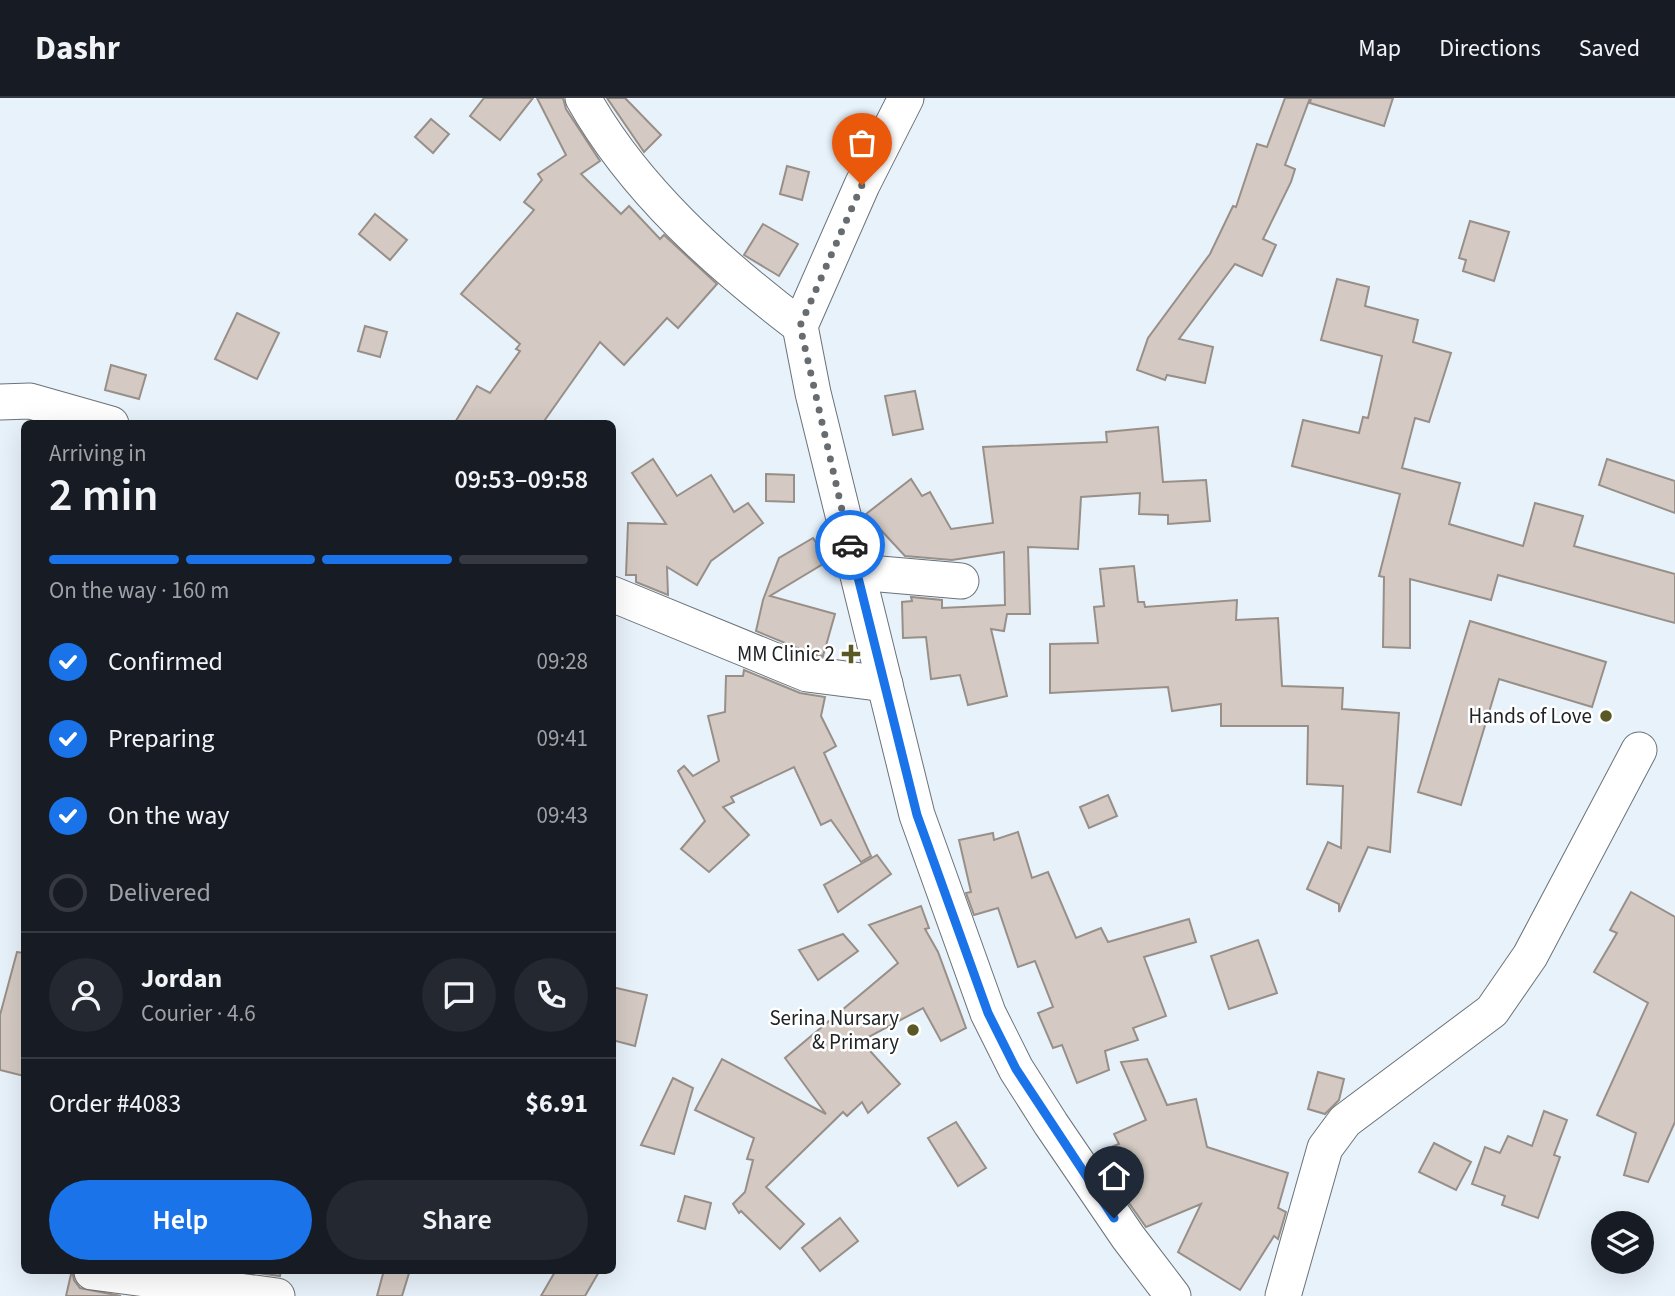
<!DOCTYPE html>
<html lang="en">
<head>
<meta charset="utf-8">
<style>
  :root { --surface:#171b24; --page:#242831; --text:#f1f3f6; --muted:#9ea1a6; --line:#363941; --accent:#1a73e8 }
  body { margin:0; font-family:"Source Sans 3",sans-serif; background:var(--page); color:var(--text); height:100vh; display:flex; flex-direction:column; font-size:26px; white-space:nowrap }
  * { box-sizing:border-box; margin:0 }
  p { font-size:23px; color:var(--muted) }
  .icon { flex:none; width:38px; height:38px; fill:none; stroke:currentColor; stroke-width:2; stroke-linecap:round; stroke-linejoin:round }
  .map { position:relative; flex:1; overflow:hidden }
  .details { position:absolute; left:21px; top:322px; width:595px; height:854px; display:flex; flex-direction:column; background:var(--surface); border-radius:10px; box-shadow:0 7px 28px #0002 }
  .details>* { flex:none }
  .tools { position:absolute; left:1591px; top:1113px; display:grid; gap:14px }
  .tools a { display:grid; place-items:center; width:63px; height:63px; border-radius:50%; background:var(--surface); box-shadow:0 7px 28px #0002; font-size:35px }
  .pin { position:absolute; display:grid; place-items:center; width:60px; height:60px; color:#fff; margin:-72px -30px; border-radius:50% 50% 50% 0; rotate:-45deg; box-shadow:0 0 7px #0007 }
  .pin .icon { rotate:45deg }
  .courier { position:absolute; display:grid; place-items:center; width:70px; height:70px; margin:-35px; border:5px solid #1a73e8; border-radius:50%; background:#fff; color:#222; box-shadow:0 2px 9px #0007 }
  .overview em { font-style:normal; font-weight:600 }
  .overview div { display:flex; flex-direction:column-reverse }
  .overview { display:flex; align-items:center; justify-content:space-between; height:119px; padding:0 28px }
  h1 { font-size:46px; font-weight:600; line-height:52px }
  .bar { display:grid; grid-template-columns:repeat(4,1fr); gap:10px 7px; align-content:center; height:84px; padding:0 28px }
  .bar i { height:9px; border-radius:5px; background:var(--line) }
  .bar .active { background:var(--accent) }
  .bar p { grid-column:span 4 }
  .line { display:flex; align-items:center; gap:18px; padding:0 28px; border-top:2px solid var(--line) }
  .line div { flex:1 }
  .round { display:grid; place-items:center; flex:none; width:74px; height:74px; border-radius:37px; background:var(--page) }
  ol { padding:0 28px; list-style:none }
  li { display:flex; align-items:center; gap:21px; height:77px }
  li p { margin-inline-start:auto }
  li .icon { padding:7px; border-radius:50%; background:var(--accent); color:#fff; stroke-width:4 }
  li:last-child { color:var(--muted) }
  li i { width:38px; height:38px; border:4px solid var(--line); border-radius:50% }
  .action { display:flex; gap:14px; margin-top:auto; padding:14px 28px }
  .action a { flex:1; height:80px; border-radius:42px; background:var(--accent); color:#fff; font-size:28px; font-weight:600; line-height:80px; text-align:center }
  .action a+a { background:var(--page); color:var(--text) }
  header { display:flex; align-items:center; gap:42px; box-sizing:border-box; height:98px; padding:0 35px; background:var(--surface); border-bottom:2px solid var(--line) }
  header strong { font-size:33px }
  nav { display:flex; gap:38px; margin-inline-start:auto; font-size:24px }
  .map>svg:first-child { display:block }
</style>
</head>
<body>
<header>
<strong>Dashr</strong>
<nav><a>Map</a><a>Directions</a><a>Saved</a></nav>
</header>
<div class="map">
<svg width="1675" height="1198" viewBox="0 0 1675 1198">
  <rect width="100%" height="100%" fill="#e8f2fa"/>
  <g fill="#d4cac3" stroke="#988f88" stroke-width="2">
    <polygon points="484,0 533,0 500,42 470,18"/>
    <polygon points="537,0 563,0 566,11 600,63 581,76 621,116 629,108 660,141 664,137 717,186 678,230 667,220 624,267 600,244 542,326 454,326 477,288 490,295 520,253 516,251 520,246 461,196 534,112 524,104 542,82 538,76 566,57"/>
    <polygon points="607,0 625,0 661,37 644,54"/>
    <polygon points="1285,0 1310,0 1285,67 1295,71 1291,84 1263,141 1276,147 1262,178 1235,166 1179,241 1213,249 1205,285 1167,277 1165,282 1137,272 1148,240 1210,156 1233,108 1236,109 1257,46 1267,49"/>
    <polygon points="1311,0 1393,0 1384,28 1310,5"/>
    <polygon points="431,21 449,36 433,55 415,39"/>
    <polygon points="787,68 809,74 802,102 780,96"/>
    <polygon points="375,116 407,142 390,162 359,136"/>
    <polygon points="1470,123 1509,134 1494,183 1463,173 1466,162 1459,160"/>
    <polygon points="763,126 798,146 779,178 744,157"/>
    <polygon points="1337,181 1369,189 1365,208 1418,222 1413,244 1451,255 1429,324 1415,320 1402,370 1460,385 1449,426 1523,448 1535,405 1583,418 1574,448 1675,476 1675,525 1498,477 1491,502 1410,481 1410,550 1383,549 1384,479 1379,478 1400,396 1292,368 1303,322 1359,335 1363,319 1368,320 1382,258 1321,242"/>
    <polygon points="237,215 279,235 257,281 215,261"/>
    <polygon points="365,228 387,234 380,259 358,253"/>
    <polygon points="111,267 146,277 139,301 105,292"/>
    <polygon points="915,293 923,331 893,337 885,298"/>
    <polygon points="1158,329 1163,384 1206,382 1210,423 1168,426 1168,417 1139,416 1140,395 1081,399 1078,451 1028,449 1030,516 1007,516 1004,533 991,531 1007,598 968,607 960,577 931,581 926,539 903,540 902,504 912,503 911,499 942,502 942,510 1005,507 1004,454 952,462 905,458 866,416 911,381 922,398 930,394 951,431 993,425 983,349 1107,344 1106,334"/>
    <polygon points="653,361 677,398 711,377 734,414 748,405 763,425 711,463 697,487 667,469 668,497 636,484 636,477 626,477 628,425 666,426 632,375"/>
    <polygon points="1607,361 1675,383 1675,415 1599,387"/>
    <polygon points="766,376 794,377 794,404 766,403"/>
    <polygon points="813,440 828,463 770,498 835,516 823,558 812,556 756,533 763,502 779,460"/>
    <polygon points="1134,468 1138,504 1144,504 1145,509 1237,502 1236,522 1278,520 1282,588 1343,590 1342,611 1399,615 1390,754 1368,749 1339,814 1339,806 1307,791 1328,744 1341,750 1343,688 1307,686 1308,628 1221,628 1221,606 1172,613 1168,589 1050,595 1050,546 1098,545 1094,509 1104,508 1100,471"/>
    <polygon points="1470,523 1606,564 1592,609 1499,581 1461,707 1418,694"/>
    <polygon points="744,572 800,595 825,599 821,618 836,648 824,655 871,758 861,764 831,722 821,727 794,669 731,699 734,704 723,709 749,737 709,774 681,751 705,723 678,673 684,668 693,678 719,663 708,618 725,614 726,578 743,578"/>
    <polygon points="1108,697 1117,718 1089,730 1080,709"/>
    <polygon points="1018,734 1032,780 1048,774 1076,840 1101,830 1108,844 1189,821 1196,844 1144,859 1166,918 1133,930 1138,942 1105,953 1109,972 1077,985 1062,947 1053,950 1038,915 1053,909 1035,863 1018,869 998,810 974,817 966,795 971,794 959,742 993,735 994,742"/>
    <polygon points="877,757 891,776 838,814 824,787"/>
    <polygon points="1631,794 1675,819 1675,1024 1648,1084 1624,1077 1636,1035 1597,1017 1648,905 1594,874 1617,835 1610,832"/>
    <polygon points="921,808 929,830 925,831 938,854 966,930 941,943 923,910 861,943 900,986 868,1015 862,1004 847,1018 843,1014 766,1089 804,1126 780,1151 741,1113 739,1115 733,1106 745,1094 753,1062 747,1061 754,1040 695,1012 722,961 826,1016 785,960 898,865 869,827"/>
    <polygon points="843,836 858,853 818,882 799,852"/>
    <polygon points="1258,842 1277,895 1229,911 1211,858"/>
    <polygon points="17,854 24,855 24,978 0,972 0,917"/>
    <polygon points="612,889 647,897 635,948 612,942"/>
    <polygon points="1147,961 1167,1007 1196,1001 1207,1049 1288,1075 1278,1110 1286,1114 1278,1141 1274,1138 1240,1192 1178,1154 1201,1106 1146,1129 1117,1088 1121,1086 1106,1051 1119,1046 1114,1036 1146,1022 1121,964"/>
    <polygon points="1318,974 1344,981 1339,1002 1325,1016 1308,1011"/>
    <polygon points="673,980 693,990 674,1056 641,1047"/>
    <polygon points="1544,1013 1567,1022 1554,1057 1560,1059 1538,1120 1502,1107 1505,1098 1472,1086 1485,1049 1500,1055 1508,1038 1532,1048"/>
    <polygon points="956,1024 986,1070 958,1088 928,1040"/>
    <polygon points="1434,1045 1471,1064 1456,1092 1419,1074"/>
    <polygon points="685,1098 711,1105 705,1131 678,1123"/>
    <polygon points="840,1120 858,1143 820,1173 802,1150"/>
    <polygon points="72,1172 74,1182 80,1190 121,1198 66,1198"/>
    <polygon points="237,1172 281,1172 280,1178"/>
    <polygon points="384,1172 410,1172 402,1198 377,1198"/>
    <polygon points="556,1172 600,1172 585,1198 541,1198"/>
  </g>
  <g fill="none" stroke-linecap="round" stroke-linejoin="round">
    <defs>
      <g id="minor">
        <path d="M583,0C634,91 717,165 800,228"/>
        <polyline points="906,0 862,87 800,228 813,295 917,717 988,915 1016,971 1051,1026 1128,1139 1173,1198"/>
        <polyline points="0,304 30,303 111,326"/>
        <polyline points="857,474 961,483"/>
        <polyline points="612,496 807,576 885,586"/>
        <polyline points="92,1174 277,1198"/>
        <polyline points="1283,1198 1325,1050 1345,1023 1492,913 1530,858 1639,652"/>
      </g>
    </defs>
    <use href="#minor" stroke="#6a7379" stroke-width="37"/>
    <use href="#minor" stroke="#fff" stroke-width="35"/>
  </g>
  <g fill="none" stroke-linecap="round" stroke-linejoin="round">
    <polyline stroke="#666c70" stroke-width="7" stroke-dasharray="0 12.6" points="850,447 800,228 862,87"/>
    <polyline stroke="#1a73e8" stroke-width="9" points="850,447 917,717 988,915 1016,971 1114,1120"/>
  </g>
  <g fill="#5a5926" stroke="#fff" stroke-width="2.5">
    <path d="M847.5 545.5h7v7h7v7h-7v7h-7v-7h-7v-7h7z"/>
    <circle cx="1606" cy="618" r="7"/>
    <circle cx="913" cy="932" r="7"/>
  </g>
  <g text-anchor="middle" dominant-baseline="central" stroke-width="5" stroke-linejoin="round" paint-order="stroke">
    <g font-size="21" fill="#202426" stroke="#fff" text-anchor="end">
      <text x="835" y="556">MM Clinic 2</text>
      <text x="1592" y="618">Hands of Love</text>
      <text x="899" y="920">Serina Nursary<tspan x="899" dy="24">&amp; Primary</tspan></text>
    </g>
  </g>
</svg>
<div class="tools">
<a><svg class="icon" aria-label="layers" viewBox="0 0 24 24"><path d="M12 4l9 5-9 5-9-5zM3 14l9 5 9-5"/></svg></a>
</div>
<div class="pin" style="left:862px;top:87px;background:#ea580c"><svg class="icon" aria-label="bag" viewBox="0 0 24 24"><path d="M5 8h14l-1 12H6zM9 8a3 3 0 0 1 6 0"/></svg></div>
<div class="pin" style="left:1114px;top:1120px;background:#1f2937"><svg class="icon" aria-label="home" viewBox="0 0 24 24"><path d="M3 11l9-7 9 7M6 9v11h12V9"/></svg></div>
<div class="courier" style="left:850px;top:447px"><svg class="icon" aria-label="car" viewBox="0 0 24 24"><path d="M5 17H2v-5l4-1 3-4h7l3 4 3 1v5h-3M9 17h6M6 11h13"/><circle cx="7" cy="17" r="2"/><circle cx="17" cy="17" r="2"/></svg></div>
<section class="details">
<div class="overview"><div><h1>2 min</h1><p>Arriving in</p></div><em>09:53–09:58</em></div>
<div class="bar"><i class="active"></i><i class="active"></i><i class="active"></i><i></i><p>On the way · 160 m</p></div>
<ol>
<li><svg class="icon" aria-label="check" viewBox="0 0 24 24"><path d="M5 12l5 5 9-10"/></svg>Confirmed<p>09:28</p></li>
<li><svg class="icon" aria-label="check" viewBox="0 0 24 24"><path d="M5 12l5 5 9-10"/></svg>Preparing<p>09:41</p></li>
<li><svg class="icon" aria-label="check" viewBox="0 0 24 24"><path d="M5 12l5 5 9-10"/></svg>On the way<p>09:43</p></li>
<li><i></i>Delivered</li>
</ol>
<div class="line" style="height:126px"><a class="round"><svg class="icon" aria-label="person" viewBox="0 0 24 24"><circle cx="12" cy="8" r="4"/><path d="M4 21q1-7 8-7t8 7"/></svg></a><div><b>Jordan</b><p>Courier · 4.6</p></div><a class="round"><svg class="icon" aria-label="chat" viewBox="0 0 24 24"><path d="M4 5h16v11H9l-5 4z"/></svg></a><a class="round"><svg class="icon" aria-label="phone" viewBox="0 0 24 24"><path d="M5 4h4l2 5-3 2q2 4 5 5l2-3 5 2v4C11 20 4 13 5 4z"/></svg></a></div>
<div class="line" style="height:91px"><div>Order #4083</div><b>$6.91</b></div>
<div class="action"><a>Help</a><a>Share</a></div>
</section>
</div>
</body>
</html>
